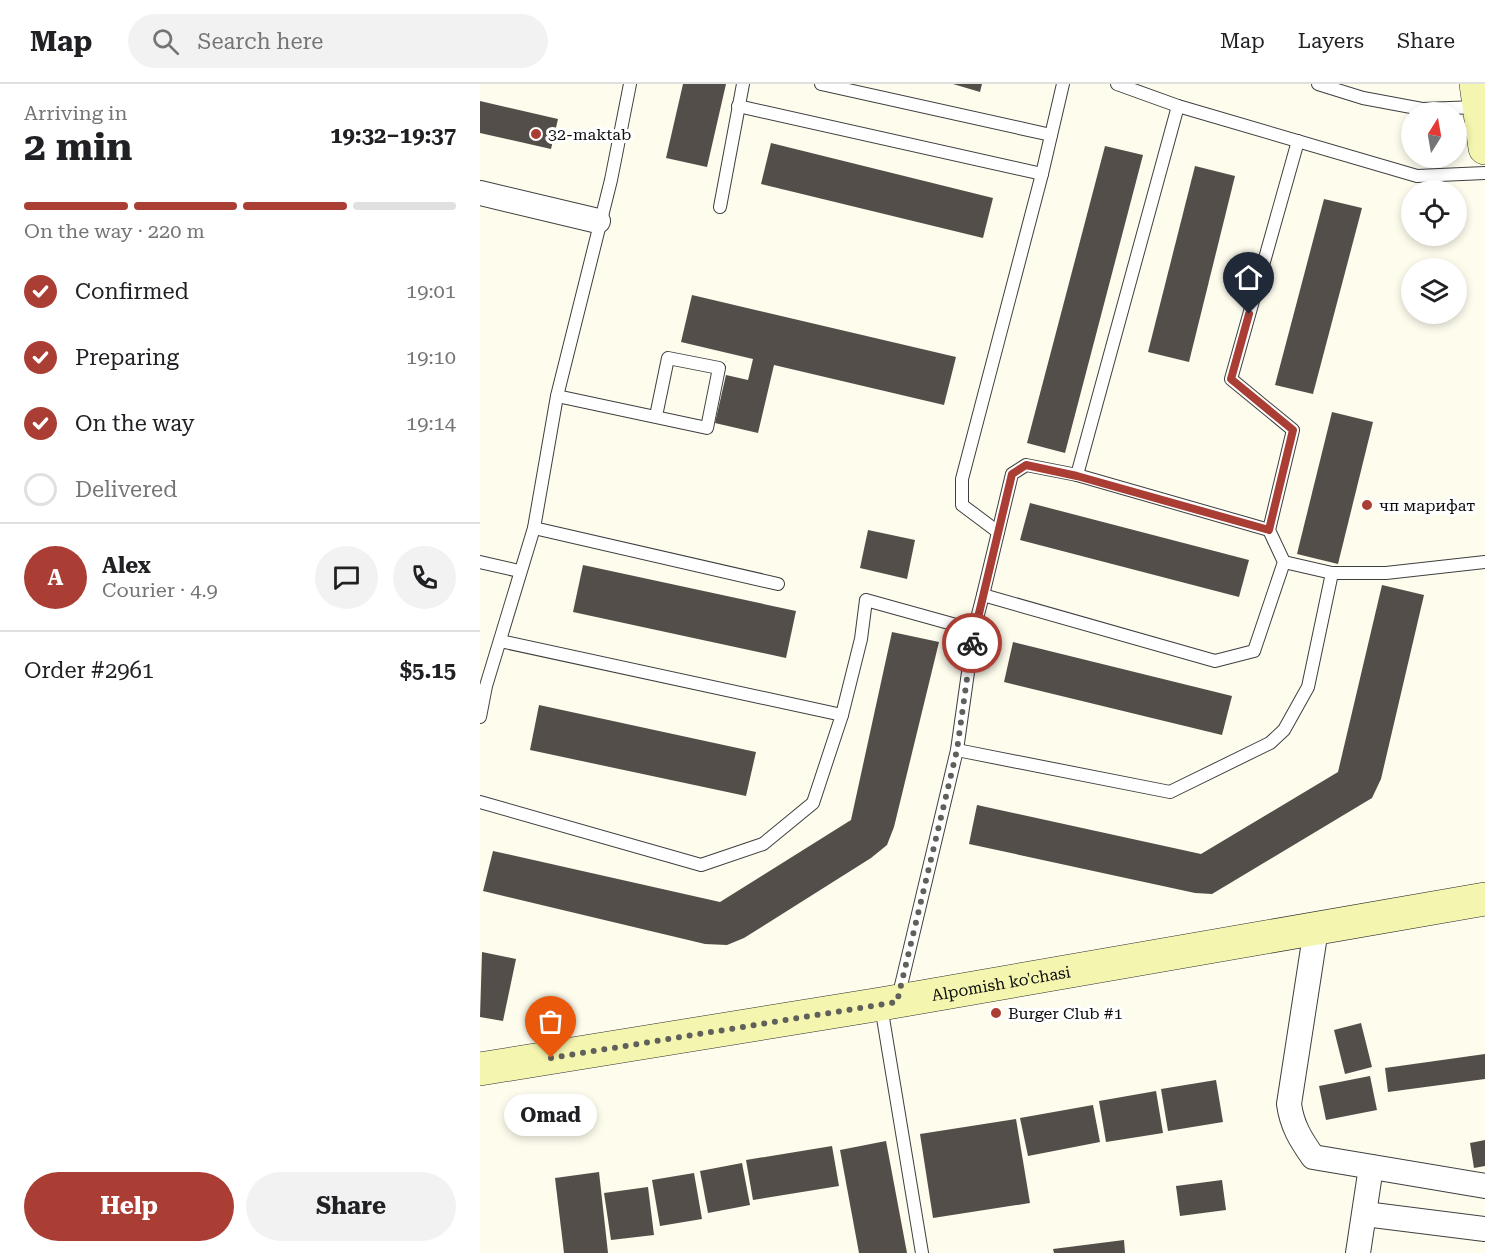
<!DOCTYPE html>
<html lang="en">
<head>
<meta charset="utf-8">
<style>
  :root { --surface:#fff; --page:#f2f2f2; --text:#202124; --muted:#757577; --line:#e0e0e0; --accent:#ab3e34 }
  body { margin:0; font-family:"Roboto Serif",serif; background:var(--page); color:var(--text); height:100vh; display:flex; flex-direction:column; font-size:22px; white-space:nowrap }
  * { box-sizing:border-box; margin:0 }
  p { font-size:20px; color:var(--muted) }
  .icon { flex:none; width:33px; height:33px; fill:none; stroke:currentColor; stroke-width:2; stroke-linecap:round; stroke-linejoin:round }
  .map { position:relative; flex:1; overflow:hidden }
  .details { display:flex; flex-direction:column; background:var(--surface); width:480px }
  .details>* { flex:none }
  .needle { width:39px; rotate:11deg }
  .fabs { position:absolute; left:921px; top:18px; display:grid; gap:12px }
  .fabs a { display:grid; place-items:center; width:66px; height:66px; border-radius:50%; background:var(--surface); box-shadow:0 3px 9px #0003; font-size:30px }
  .pin { position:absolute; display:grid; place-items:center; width:51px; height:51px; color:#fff; margin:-62px -26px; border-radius:50% 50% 50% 0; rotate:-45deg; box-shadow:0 0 6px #0007 }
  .pin .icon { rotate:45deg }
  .courier { position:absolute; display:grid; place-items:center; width:60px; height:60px; margin:-30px; border:4px solid #ab3e34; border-radius:50%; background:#fff; color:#222; box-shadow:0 2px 8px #0007 }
  .bubble { position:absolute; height:42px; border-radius:21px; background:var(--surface); box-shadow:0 3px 9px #0003; font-size:20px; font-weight:700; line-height:42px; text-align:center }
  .overview em { font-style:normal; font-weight:700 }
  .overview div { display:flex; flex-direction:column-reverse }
  .overview { display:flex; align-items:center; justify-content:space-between; height:102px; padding:0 24px }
  h1 { font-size:39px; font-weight:700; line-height:45px }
  .bar { display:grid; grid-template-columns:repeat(4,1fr); gap:9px 6px; align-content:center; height:72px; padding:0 24px }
  .bar i { height:8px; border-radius:4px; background:var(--line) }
  .bar .current { background:var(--accent) }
  .bar p { grid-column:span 4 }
  .line { display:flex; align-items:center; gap:15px; padding:0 24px; border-top:2px solid var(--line) }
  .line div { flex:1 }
  .round { display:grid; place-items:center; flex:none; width:63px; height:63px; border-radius:32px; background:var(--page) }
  ol { padding:0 24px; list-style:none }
  li { display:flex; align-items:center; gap:18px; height:66px }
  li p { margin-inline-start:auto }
  li .icon { padding:6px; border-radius:50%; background:var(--accent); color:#fff; stroke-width:4 }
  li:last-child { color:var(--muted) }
  li i { width:33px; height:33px; border:3px solid var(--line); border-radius:50% }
  .action { display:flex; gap:12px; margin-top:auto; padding:12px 24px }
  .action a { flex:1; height:69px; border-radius:36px; background:var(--accent); color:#fff; font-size:24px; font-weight:700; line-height:69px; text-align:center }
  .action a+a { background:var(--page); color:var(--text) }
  header { display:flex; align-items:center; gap:36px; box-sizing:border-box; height:84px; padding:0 30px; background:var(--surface); border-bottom:2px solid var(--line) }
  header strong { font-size:28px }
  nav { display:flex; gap:33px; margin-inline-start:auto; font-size:21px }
  .search { width:420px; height:54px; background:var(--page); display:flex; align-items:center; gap:15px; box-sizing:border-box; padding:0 21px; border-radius:33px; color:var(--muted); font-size:22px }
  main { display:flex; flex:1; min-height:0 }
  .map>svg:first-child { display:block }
</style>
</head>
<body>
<header>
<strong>Map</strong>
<div class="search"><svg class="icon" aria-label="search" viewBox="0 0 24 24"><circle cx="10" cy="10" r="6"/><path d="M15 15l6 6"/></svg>Search here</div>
<nav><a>Map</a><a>Layers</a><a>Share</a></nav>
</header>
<main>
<section class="details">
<div class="overview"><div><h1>2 min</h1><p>Arriving in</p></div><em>19:32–19:37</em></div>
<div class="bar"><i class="current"></i><i class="current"></i><i class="current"></i><i></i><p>On the way · 220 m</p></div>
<ol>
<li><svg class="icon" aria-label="check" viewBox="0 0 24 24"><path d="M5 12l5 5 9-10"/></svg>Confirmed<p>19:01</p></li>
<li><svg class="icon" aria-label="check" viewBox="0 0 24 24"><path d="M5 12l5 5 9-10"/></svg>Preparing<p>19:10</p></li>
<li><svg class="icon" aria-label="check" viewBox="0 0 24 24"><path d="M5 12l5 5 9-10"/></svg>On the way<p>19:14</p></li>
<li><i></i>Delivered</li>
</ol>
<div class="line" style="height:108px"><b class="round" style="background:var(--accent);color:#fff">A</b><div><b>Alex</b><p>Courier · 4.9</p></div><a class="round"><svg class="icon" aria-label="chat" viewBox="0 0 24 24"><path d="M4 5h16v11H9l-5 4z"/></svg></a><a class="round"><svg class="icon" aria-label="phone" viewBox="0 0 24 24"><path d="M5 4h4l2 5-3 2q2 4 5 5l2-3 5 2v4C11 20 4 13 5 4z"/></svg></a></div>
<div class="line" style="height:78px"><div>Order #2961</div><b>$5.15</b></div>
<div class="action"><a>Help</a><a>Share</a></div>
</section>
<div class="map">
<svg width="1005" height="1169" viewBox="0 0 1005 1169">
  <rect width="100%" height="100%" fill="#fdfced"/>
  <g fill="#534e49">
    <polygon points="203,0 246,0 227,83 186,74"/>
    <polygon points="473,0 502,0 500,8"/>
    <polygon points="0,17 78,35 71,65 0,49"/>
    <polygon points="291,59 513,114 503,154 281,100"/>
    <polygon points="625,62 663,71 585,369 547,359"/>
    <polygon points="715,82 755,92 709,278 668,268"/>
    <polygon points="844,115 882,124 833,310 795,301"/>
    <polygon points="212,211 476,273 464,321 294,281 278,349 235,339 246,291 268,296 273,275 201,258"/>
    <polygon points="852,328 893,338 858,480 817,470"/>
    <polygon points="550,419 769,476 759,513 540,456"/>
    <polygon points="388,446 435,456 427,495 380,484"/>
    <polygon points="103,481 316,527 306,574 93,528"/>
    <polygon points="902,501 944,511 901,695 892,714 732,810 715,809 489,760 497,721 721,770 858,688"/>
    <polygon points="412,548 459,558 414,743 407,761 391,774 264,854 247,861 225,860 3,807 13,767 240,818 371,736"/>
    <polygon points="533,558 752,612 742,651 524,598"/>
    <polygon points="59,621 276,668 266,712 50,666"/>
    <polygon points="2,868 36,875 23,937 0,933"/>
    <polygon points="881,939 892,983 865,990 854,946"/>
    <polygon points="1005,970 1005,995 908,1008 905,984"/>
    <polygon points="890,992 897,1026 846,1036 839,1002"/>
    <polygon points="736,996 743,1038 688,1047 681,1005"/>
    <polygon points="676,1007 683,1049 626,1058 619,1017"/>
    <polygon points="613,1021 620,1058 548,1072 540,1034"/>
    <polygon points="536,1035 550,1119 453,1134 440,1050"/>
    <polygon points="1005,1056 1005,1082 994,1084 990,1059"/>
    <polygon points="406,1057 427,1169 379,1169 360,1066"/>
    <polygon points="352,1062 359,1102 273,1116 266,1076"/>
    <polygon points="262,1079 270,1121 228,1129 220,1087"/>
    <polygon points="119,1088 128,1169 84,1169 75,1094"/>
    <polygon points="214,1089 222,1135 180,1142 172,1096"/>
    <polygon points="742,1096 746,1126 700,1132 696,1102"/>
    <polygon points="168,1103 174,1151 131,1156 124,1109"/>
    <polygon points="644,1156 645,1169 574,1169 573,1165"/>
  </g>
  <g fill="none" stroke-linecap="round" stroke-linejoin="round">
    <defs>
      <g id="lane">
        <polyline points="341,0 571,51"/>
        <polyline points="637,0 698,22 937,92 1005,89"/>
        <polyline points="838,0 883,14 942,25 998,23"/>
        <polyline points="258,22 562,90 583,0"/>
        <polyline points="698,22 597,391 789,446"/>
        <polyline points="240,123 263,0"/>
        <polyline points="77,312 227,344 239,284 188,274 176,332"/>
        <polyline points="54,444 298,500"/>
        <polyline points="518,448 482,421 482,395 562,90"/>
        <polyline points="0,478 39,487"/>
        <polyline points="804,478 852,489 906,489 1005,478"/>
        <polyline points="503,511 532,390 546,381 597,391"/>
        <polyline points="20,557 362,631"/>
        <polyline points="0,633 6,602 54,444 77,312 131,96 150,0"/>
        <polyline points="477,666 690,708 790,659 804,646 828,603 852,489"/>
        <polyline points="0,718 221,781 283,760 333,719 362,631 381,555 386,516 494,546"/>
        <polyline points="418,914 477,666 494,546 503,511 735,577 774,567 804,478 789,446 813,346 751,295 818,57"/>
        <polyline points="401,922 442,1169"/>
      </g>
      <g id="street">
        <polyline points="0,109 118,137"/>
        <path d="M836,845L809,1020C812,1042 821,1056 833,1073L1005,1102"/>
        <polyline points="885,1130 1005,1145"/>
        <polyline points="878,1169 891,1083"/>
      </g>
      <g id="secondary">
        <polyline points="996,0 1005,64"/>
        <path id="s1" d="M0,985L401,920L1005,815"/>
      </g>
    </defs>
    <use href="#lane" stroke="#3f3f3f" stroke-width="14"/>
    <use href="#street" stroke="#3f3f3f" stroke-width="26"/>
    <use href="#secondary" stroke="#2e2e2e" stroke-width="34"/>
    <use href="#lane" stroke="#fff" stroke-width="12"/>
    <use href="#street" stroke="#fff" stroke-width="24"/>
    <use href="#secondary" stroke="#f4f5af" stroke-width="33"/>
  </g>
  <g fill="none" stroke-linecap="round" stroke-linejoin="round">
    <polyline stroke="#60605b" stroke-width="6" stroke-dasharray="0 10.8" points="71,974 417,918 477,666 492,559"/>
    <polyline stroke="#ab3e34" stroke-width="8" points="492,559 532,390 546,381 597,392 789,446 813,346 751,295 769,230"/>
  </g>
  <g fill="#ab3e34" stroke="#fff" stroke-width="2">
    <circle cx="56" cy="50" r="6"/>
    <circle cx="887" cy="421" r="6"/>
    <circle cx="516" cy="929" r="6"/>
  </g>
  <g text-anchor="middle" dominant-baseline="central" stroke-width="6" stroke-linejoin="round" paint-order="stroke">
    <g font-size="16" fill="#0c0c0c" stroke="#fff" text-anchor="start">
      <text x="68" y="50">32-maktab</text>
      <text x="899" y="421">чп марифат</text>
      <text x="528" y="929">Burger Club #1</text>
    </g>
    <g font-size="16" fill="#0c0c0c" stroke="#fff">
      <text stroke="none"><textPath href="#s1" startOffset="528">Alpomish ko'chasi</textPath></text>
    </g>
  </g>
</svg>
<div class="fabs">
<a><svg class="needle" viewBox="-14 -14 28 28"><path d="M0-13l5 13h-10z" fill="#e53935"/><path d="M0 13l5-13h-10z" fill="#757577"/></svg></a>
<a><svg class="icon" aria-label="locate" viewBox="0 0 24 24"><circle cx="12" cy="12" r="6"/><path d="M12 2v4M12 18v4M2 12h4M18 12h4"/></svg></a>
<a><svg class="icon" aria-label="layers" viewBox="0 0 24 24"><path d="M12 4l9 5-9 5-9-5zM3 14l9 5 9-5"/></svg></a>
</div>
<div class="pin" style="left:71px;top:974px;background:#ea580c"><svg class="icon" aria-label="bag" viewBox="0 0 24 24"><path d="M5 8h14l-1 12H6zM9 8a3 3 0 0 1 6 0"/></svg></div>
<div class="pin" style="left:769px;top:230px;background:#1f2937"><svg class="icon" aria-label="home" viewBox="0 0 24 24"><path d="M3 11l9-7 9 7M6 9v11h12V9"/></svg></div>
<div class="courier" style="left:492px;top:559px"><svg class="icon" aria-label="bike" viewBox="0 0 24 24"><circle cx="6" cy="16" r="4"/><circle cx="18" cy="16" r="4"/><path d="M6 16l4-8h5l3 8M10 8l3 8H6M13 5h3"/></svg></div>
<div class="bubble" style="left:24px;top:1010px;width:93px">Omad</div>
</div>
</main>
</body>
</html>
